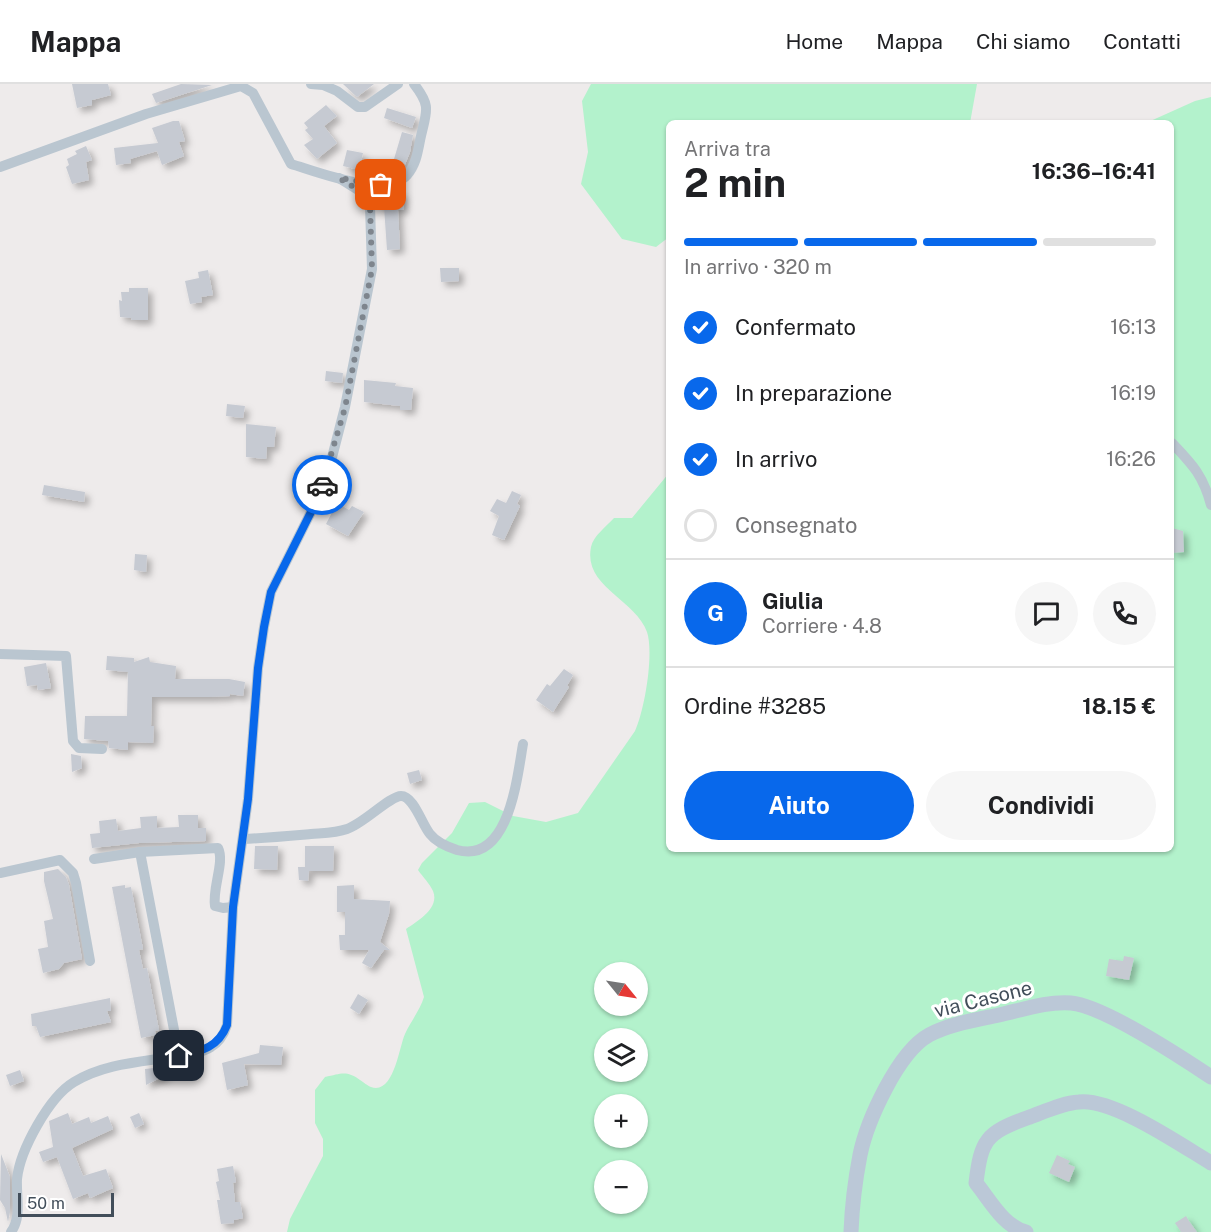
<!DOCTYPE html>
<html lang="it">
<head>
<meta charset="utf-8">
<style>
  :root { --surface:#fff; --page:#f6f6f6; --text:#202124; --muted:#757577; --line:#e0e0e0; --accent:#0868eb }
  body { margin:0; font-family:"Public Sans",sans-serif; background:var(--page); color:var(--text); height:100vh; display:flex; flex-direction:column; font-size:22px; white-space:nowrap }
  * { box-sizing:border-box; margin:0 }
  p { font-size:20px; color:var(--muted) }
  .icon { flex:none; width:33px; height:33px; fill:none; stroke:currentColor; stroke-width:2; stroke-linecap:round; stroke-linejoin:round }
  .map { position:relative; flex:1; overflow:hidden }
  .sheet { position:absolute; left:666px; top:36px; width:508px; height:732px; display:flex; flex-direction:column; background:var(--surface); border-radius:9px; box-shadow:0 2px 4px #0004 }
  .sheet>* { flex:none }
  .needle { width:39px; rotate:120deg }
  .fabs { position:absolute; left:594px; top:878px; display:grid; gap:12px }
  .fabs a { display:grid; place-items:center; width:54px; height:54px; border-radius:50%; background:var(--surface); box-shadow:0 2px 4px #0004; font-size:30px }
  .scale { position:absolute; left:18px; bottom:15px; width:96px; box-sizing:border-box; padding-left:6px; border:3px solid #424e5a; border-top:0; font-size:16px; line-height:21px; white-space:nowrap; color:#424e5a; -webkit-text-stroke:4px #fff; paint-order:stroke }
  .pin { position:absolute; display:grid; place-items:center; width:51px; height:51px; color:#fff; margin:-26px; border-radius:12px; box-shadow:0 3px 9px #0006 }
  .courier { position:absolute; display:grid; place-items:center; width:60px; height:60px; margin:-30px; border:4px solid #0868eb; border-radius:50%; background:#fff; color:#222; box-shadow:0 2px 8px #0007 }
  .headline em { font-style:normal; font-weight:700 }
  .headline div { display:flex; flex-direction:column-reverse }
  .headline { display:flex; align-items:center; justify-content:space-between; height:102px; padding:0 18px }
  h1 { font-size:39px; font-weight:700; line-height:45px }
  .bar { display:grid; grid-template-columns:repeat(4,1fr); gap:9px 6px; align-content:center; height:72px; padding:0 18px }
  .bar i { height:8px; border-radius:4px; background:var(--line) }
  .bar .on { background:var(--accent) }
  .bar p { grid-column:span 4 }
  .line { display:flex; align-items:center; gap:15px; padding:0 18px; border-top:2px solid var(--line) }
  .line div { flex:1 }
  .round { display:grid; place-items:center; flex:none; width:63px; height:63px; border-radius:32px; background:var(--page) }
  ol { padding:0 18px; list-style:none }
  li { display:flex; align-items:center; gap:18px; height:66px }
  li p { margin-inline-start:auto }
  li .icon { padding:6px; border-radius:50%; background:var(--accent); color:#fff; stroke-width:4 }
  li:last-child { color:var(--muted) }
  li i { width:33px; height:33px; border:3px solid var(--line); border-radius:50% }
  .cta { display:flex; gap:12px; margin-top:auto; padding:12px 18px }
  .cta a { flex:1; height:69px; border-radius:36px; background:var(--accent); color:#fff; font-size:24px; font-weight:700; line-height:69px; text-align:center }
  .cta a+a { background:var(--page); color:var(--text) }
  header { display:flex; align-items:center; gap:36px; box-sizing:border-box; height:84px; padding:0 30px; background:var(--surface); border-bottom:2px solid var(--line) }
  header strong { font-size:28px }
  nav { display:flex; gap:33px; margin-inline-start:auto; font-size:21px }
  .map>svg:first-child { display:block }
</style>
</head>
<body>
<header>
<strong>Mappa</strong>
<nav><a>Home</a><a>Mappa</a><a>Chi siamo</a><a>Contatti</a></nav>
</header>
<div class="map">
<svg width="1211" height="1148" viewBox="0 0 1211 1148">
  <defs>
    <filter id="shadow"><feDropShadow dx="4.5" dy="4.5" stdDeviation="3" flood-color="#0004"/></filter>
  </defs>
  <rect width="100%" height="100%" fill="#eeebeb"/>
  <g fill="#b3f2cc" fill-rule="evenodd">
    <polygon points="591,0 977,0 970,39 669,39 669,153 656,163 622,155 581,100 588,68 582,17"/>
    <path d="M1211,13V1148H287L290,1135L323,1072V1055L315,1039V1006L325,993C341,990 346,986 360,996C363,998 368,1002 371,1003C394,1011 399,963 405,950C411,937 420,926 424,913L406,845C418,837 440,824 433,807C430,800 423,793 418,786L422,779L452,749L469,719L485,718L513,732L546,738L578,729L635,647C645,625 654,569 647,548C635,515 583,503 591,463C593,452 607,442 614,434H632L669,389V765H1172V39H1146L1195,17ZM604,888H638V921H604ZM604,954H638V987H604ZM604,1020H638V1053H604ZM604,1086H638V1119H604Z"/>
  </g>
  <g fill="#c6cad2" filter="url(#shadow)">
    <polygon points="72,0 108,0 111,11 92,16 92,21 77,24"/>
    <polygon points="181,0 212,1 156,19 152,10"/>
    <polygon points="343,0 374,0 357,13"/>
    <polygon points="326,21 337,32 324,42 337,59 317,75 304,61 313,55 305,46 308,44 304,39"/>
    <polygon points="387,24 416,33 412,44 384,34"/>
    <polygon points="173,37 179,37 185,57 179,58 184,72 162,81 157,67 130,75 131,79 116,81 114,64 158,59 152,44"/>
    <polygon points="402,48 413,51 410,68 404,83 402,82 400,87 389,92"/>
    <polygon points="86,62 92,76 86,78 89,96 72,100 66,83 69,81 67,75 77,70 75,67"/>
    <polygon points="347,66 363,69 359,86 343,82"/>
    <polygon points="403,108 404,126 398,126 400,165 387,166 384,123 379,123 379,110"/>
    <polygon points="440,184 459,184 459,197 441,198"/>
    <polygon points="208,186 213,211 201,213 202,218 190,220 185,197 199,194 198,188"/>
    <polygon points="129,204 148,204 148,236 132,236 131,234 120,233 119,216 122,217 121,208 129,208"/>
    <polygon points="326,287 343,289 342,299 325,297"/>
    <polygon points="364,296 396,299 395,302 413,304 411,326 400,326 400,322 364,318"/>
    <polygon points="227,320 245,322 243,334 226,332"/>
    <polygon points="246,340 276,343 274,363 267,363 266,375 246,373"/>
    <polygon points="44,401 85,408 84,418 42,411"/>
    <polygon points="512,407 521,411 517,420 520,422 504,456 492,451 499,432 490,427 497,415 506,419"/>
    <polygon points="337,419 349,426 352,422 364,428 348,452 326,440"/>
    <polygon points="1172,444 1183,447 1184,468 1172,469"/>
    <polygon points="135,470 147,471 146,488 134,486"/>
    <polygon points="107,572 134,574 134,578 149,573 150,578 176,582 175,595 229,595 245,598 243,612 230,610 230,612 209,613 152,613 151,642 154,642 153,659 128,658 128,666 109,664 108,657 84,655 85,632 127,632 128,588 106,586"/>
    <polygon points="46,579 51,604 38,606 37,601 27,602 24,583"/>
    <polygon points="564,585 573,591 567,602 569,603 553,628 536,616 547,600 550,602"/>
    <polygon points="71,670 81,672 82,684 72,688"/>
    <polygon points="419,686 422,696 410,700 407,689"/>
    <polygon points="178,731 198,731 198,744 206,744 206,757 139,759 92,764 90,750 100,749 99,737 116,735 118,747 141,744 140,733 157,732 157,744 179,743"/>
    <polygon points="255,762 278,762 277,786 254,785"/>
    <polygon points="305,762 334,762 333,787 309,787 308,797 299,796 298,783 305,783"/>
    <polygon points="58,785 66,793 69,801 82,875 64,879 59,885 43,889 38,865 48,863 44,837 53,835 44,797 44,788"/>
    <polygon points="125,801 125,804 131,803 143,865 139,866 143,885 147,884 159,946 155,947 156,951 141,954 112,803"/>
    <polygon points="354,801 354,815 390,817 389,830 380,858 390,866 384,866 371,884 362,879 369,866 340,866 339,851 345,851 345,828 337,828 337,802"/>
    <polygon points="1124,872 1134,874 1129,896 1106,892 1109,875 1123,877"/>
    <polygon points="358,910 368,916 359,930 350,924"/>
    <polygon points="110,914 111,927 107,927 111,938 40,953 36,942 32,942 31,930"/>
    <polygon points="260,961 283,963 281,981 244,980 248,1001 227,1006 222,979 259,969"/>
    <polygon points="163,983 166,991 146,1001 145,985"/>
    <polygon points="20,986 24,997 10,1002 6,991"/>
    <polygon points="68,1029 72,1040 89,1033 91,1039 108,1032 113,1045 72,1064 83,1092 106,1085 113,1104 90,1114 88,1109 73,1115 57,1073 43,1078 39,1068 53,1063 49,1037"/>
    <polygon points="139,1029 144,1040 135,1044 130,1033"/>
    <polygon points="1,1070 10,1093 10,1128 8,1138 5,1124 0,1116"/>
    <polygon points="1057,1071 1070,1077 1068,1080 1075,1083 1069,1098 1049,1089"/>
    <polygon points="233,1082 236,1098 233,1099 235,1118 240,1118 243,1134 234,1136 234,1139 221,1140 217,1116 220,1116 216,1098 219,1097 217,1085"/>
    <polygon points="1186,1132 1189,1137 1197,1148 1181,1148 1175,1139"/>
  </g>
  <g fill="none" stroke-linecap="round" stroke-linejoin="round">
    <g stroke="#bac6d0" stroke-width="10">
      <polyline points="311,0 323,1 337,7 358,23 365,23 398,0"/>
      <path d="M0,83L146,30L241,2L253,9L291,80C318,88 385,115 407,91C417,80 418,65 421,52C427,26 431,22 414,0"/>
      <path d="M1172,359C1192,380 1203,391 1211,421"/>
      <polyline points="0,570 66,572 73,657 79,664 102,665"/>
      <path d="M243,755C266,754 288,752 311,750C323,749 336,749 347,745C363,740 390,712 401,712C414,712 422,741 430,750C436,758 448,763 457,766C509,780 517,694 523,660"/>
      <polyline points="140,768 179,972"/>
      <path d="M94,775L140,768L218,764C225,778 212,804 215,822L223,824L233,823"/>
      <polyline points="0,789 60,776 73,789 76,799 90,877"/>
      <path d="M11,1148C22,1133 16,1112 17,1095C20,1066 49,1013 74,998C103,980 139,978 171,973C184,971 200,970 211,963C220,958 224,950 227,941L233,823L248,715L258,584L264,543L271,508L316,418L329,385L345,323L372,185L370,122L363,109L339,94"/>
    </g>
    <g stroke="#bbc8d7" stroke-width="15">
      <path d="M851,1148C852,1122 855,1097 860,1071C867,1037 898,968 929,951C950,940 976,936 999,931C1022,926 1047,917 1071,919C1104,922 1181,973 1211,993"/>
      <path d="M1026,1148C1003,1142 990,1116 976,1099C981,1056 986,1049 1027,1034C1044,1028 1062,1019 1079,1018C1113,1014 1181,1061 1211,1079"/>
    </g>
  </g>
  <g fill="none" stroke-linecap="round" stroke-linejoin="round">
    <polyline stroke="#7e858d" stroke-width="6" stroke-dasharray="0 10.8" points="322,401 345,324 372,185 370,122 363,109 339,94 381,101"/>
    <path stroke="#0868eb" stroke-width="8" d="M179,972C201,967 218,964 227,941L233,823L248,715L258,584L264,543L271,508L316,418L322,401"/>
  </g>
  <g text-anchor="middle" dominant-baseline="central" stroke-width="6" stroke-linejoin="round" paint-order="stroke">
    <g font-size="20" fill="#424e5a" stroke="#fff">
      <text transform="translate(983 915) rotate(-14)">via Casone</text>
    </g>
  </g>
</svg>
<div class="fabs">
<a><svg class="needle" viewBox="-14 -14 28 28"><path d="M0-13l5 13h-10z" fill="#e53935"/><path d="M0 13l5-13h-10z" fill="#757577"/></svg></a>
<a><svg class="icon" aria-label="layers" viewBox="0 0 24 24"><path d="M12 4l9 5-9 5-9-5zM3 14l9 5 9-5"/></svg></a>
<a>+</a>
<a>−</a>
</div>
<div class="scale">50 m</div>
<div class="pin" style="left:381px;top:101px;background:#ea580c"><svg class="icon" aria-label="bag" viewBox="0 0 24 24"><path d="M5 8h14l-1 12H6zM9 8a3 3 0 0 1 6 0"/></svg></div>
<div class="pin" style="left:179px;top:972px;background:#1f2937"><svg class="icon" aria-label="home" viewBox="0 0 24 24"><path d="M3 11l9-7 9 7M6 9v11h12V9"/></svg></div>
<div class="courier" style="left:322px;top:401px"><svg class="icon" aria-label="car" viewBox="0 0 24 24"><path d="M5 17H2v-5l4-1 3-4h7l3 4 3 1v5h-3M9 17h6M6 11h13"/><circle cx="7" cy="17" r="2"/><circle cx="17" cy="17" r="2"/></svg></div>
<section class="sheet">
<div class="headline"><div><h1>2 min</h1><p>Arriva tra</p></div><em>16:36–16:41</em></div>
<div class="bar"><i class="on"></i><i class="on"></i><i class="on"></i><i></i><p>In arrivo · 320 m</p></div>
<ol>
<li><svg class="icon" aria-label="check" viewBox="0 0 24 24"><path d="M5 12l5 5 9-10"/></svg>Confermato<p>16:13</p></li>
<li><svg class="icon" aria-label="check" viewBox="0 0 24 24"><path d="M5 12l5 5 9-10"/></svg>In preparazione<p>16:19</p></li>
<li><svg class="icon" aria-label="check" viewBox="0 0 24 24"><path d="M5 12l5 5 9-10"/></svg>In arrivo<p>16:26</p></li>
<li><i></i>Consegnato</li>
</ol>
<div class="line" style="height:108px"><b class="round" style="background:var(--accent);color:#fff">G</b><div><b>Giulia</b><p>Corriere · 4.8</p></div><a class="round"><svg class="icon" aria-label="chat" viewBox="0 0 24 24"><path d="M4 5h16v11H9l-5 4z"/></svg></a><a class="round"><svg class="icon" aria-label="phone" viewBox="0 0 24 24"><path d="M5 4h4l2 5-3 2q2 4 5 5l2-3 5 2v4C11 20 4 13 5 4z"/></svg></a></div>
<div class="line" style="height:78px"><div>Ordine #3285</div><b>18.15 €</b></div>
<div class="cta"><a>Aiuto</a><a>Condividi</a></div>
</section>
</div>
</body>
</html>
